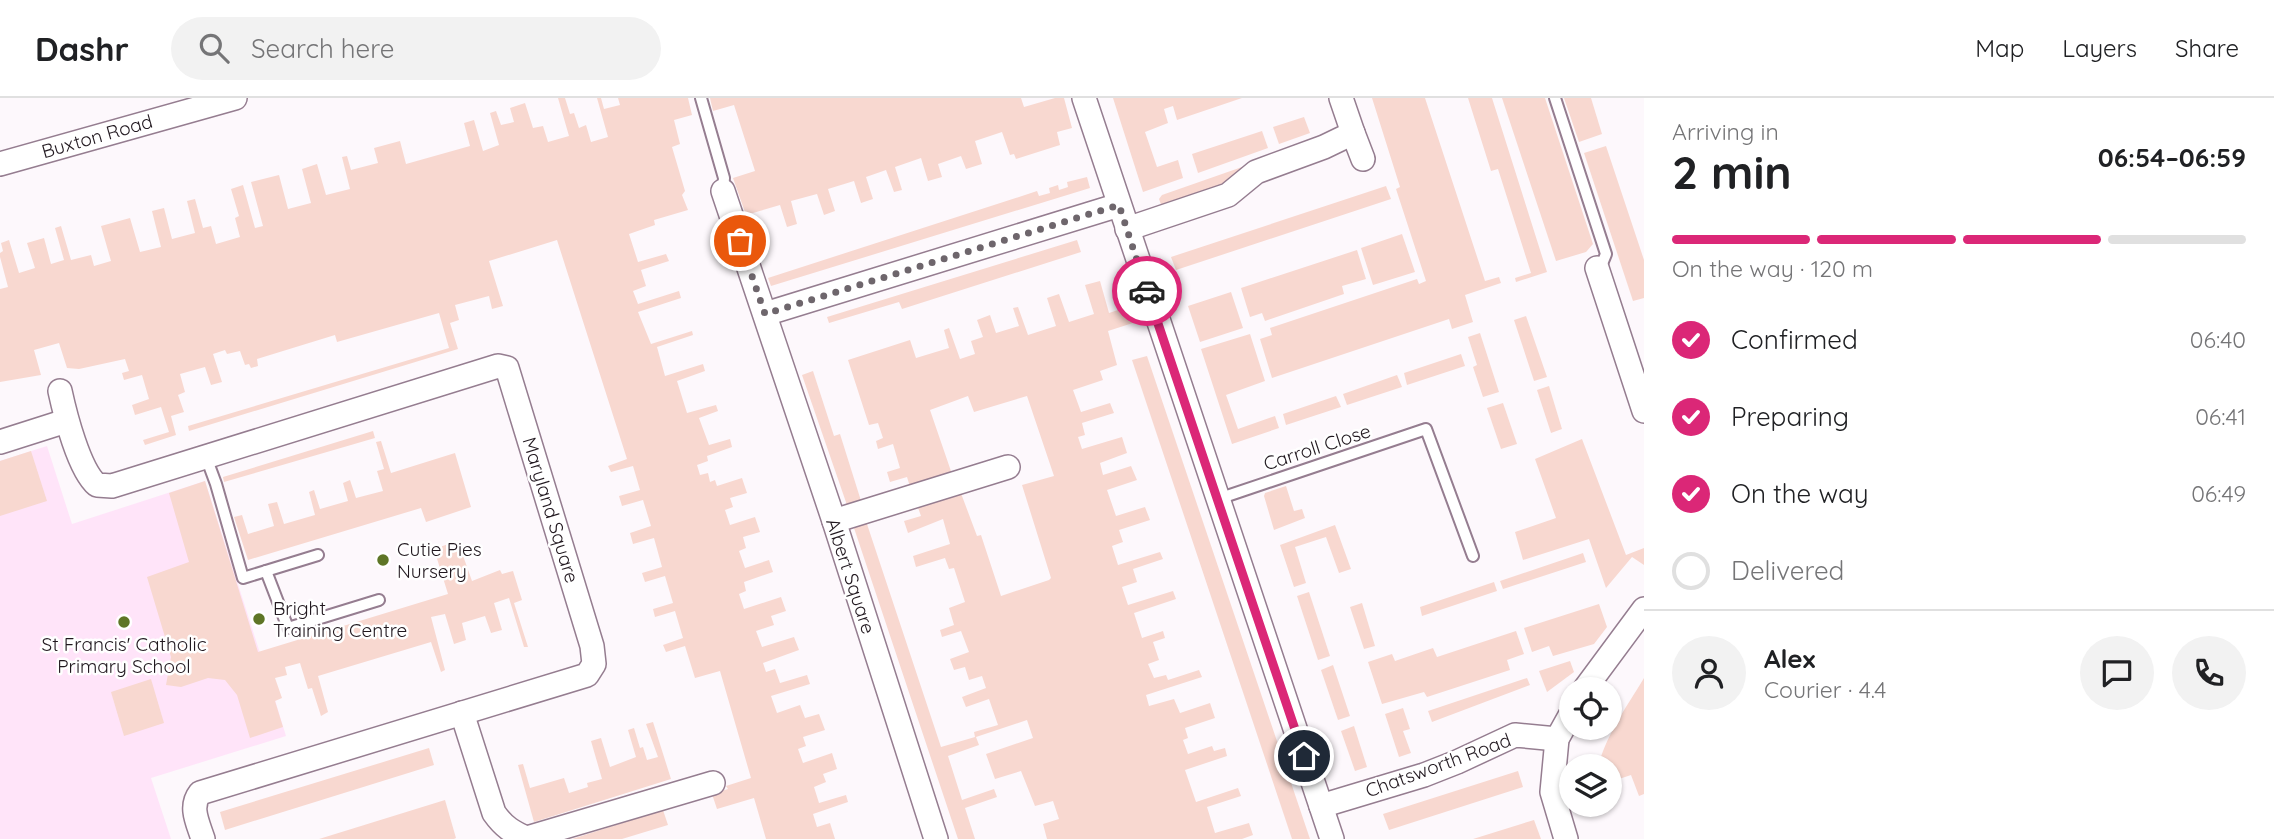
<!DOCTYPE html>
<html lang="en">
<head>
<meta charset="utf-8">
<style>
  :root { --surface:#fff; --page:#f2f2f2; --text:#202124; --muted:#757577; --line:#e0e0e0; --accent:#db2777 }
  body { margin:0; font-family:Quicksand,sans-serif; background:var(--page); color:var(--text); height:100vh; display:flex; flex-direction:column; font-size:26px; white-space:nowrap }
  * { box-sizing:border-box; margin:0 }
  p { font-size:23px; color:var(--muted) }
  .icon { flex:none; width:38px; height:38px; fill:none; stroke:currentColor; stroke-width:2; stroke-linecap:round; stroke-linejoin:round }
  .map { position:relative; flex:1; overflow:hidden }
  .drawer { display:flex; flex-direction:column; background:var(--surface); width:630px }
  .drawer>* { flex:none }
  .tools { position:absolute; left:1559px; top:579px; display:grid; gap:14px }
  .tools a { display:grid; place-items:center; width:63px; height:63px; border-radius:50%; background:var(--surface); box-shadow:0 2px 5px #0004; font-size:35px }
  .pin { position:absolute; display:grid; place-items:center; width:60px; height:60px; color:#fff; margin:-30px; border:4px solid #fff; border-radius:50%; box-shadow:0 2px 7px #0007 }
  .courier { position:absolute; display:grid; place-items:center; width:70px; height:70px; margin:-35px; border:5px solid #db2777; border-radius:50%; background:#fff; color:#222; box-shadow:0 2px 9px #0007 }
  .head em { font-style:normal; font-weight:700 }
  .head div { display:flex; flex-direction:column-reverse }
  .head { display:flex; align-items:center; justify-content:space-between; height:119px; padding:0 28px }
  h1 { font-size:46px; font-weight:700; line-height:52px }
  .bar { display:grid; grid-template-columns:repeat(4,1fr); gap:10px 7px; align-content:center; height:84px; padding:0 28px }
  .bar i { height:9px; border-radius:5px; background:var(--line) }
  .bar .active { background:var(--accent) }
  .bar p { grid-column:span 4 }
  .line { display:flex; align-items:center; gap:18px; padding:0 28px; border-top:2px solid var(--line) }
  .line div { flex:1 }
  .round { display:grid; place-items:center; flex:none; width:74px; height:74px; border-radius:37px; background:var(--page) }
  ol { padding:0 28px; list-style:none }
  li { display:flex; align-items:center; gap:21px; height:77px }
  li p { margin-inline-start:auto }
  li .icon { padding:7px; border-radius:50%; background:var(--accent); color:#fff; stroke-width:4 }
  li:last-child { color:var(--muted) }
  li i { width:38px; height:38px; border:4px solid var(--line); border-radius:50% }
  header { display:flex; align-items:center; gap:42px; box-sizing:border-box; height:98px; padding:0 35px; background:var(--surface); border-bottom:2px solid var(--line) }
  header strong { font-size:33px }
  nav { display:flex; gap:38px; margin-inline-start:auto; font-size:24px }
  .search { width:490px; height:63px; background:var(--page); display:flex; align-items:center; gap:18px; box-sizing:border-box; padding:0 24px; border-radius:38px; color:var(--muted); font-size:26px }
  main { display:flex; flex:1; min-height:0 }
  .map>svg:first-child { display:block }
</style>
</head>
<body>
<header>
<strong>Dashr</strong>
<div class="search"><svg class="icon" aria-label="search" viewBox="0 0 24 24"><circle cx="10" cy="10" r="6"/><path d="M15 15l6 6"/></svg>Search here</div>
<nav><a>Map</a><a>Layers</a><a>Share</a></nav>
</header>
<main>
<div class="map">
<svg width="1644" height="741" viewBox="0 0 1644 741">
  <rect width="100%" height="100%" fill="#fdf8fc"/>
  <polygon fill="#ffe4f9" points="47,348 72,426 205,383 275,602 286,638 151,680 171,741 0,741 0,363"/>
  <g fill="#f8d8d0">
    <polygon points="558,0 565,0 570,16 574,15 579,30 586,27 591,44 608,39 597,0 601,0 604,11 620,7 618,0 688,0 692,17 674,22 680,46 672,49 685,93 682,97 688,112 654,122 655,127 629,136 638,164 666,156 669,163 641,172 646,188 633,193 638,206 679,193 681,200 638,214 651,246 692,233 693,237 657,249 665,278 703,266 705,273 677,283 687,315 716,307 718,313 699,320 709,347 730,341 732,349 707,358 708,363 697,367 700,377 708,375 710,384 715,382 717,388 742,380 747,395 730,400 733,409 725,412 730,427 755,419 760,434 743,439 746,450 739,453 745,470 769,462 773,474 744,484 746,493 739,496 744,511 781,499 786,513 771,518 774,527 756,533 762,549 794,539 799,552 763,565 766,574 775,571 780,585 807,577 810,586 771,598 777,615 800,607 805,620 819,616 825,632 803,639 806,648 798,651 803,665 832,655 837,671 823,676 826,684 814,689 819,705 846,697 848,704 813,716 817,729 830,725 835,741 766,741 754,700 717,711 712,696 728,691 726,688 751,680 720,573 695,580 685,548 666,554 663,547 683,540 675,513 655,519 653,511 673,505 665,478 645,484 642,475 662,469 654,440 633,446 630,435 651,428 643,402 622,408 619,398 640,392 633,368 611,374 608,368 627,361 557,142 489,163 503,208 492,211 489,198 455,207 459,222 450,225 458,251 189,333 188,328 449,250 439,215 337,244 335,237 257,261 258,268 251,270 249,266 245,267 240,253 227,256 225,252 213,256 222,284 211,287 205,269 180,276 185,294 178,297 184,314 171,318 176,337 145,347 143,342 169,334 161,309 135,317 132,307 149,301 142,277 124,282 122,275 129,273 125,261 79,271 67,270 59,245 34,252 41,277 0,284 0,191 8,189 0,159 0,155 3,153 1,145 9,142 19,175 35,170 27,145 44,140 51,166 64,162 55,130 61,128 71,162 91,157 94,168 111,163 101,128 130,120 140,154 161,149 152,113 164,110 172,141 195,135 187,103 195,101 203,130 211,128 216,146 240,139 235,120 239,118 231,91 243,87 255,130 263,128 251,84 279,77 288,111 311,105 302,71 317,66 326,97 350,91 342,59 347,58 351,72 378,65 374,50 400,43 406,66 470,48 464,25 474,22 483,53 499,47 490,15 496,13 501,27 514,24 510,10 525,5 533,30 543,28 548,44 569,38"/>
    <polygon points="710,0 1021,0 1024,9 1055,0 1064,0 1072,30 1057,34 1060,47 1016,61 1014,56 1010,57 1002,34 975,43 982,66 966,71 961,58 938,66 942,79 928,83 921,60 895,69 902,92 894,94 886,72 866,79 873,101 861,105 854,83 828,91 835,113 824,117 817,96 791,103 797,126 787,129 780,107 746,117 733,80 755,73 734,7 713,13"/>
    <polygon points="1113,0 1242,0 1177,22 1173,8 1164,11 1168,25 1145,34 1157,69 1178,62 1183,80 1143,94"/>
    <polygon points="1372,0 1425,0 1485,183 1499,179 1501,185 1465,197 1473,224 1452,231 1449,221 1272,280 1260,241 1272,237 1270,230 1417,181 1419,186 1426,183 1396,91 1400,89"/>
    <polygon points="1468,0 1492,0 1547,174 1516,184 1515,180 1531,175 1498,71 1491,73"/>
    <polygon points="1502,0 1545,0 1593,146 1586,154 1556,163"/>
    <polygon points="1564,0 1591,0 1602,36 1579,44"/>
    <polygon points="1304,19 1310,35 1279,46 1273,29"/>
    <polygon points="1262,33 1268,50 1198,75 1192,56"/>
    <polygon points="1606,48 1644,162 1644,200 1633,203 1584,55"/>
    <polygon points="1242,69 1244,75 1224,91 1163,112 1159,101 1162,97"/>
    <polygon points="1087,79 1090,90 771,188 768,180 1028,96 1037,93 1039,98 1050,95 1049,90 1058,87 1059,92 1068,89 1067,84"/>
    <polygon points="1386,88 1391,101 1176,172 1171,159"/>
    <polygon points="1402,136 1415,174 1373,187 1361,150"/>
    <polygon points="1077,142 1081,154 902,211 899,204 829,225 827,219"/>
    <polygon points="1357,152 1366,181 1342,188 1344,196 1265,223 1262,215 1250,219 1241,190"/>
    <polygon points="1100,183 1109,215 1130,208 1136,224 1108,233 1117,267 1100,273 1103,282 1073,292 1081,314 1110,305 1114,315 1082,325 1085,337 1078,339 1082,351 1122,339 1127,355 1100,365 1103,377 1131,368 1137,382 1107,392 1116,418 1145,409 1150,422 1119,432 1123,444 1112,448 1118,467 1160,454 1163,461 1133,471 1137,484 1122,489 1128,507 1173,493 1176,501 1134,515 1142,540 1163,533 1165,540 1153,544 1159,562 1148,566 1154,580 1166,577 1168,582 1199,572 1202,579 1146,597 1149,608 1174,601 1180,615 1210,605 1215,620 1185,630 1188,640 1183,642 1188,656 1212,648 1214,653 1225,650 1227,658 1185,672 1196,704 1238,690 1241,698 1207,709 1215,735 1249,725 1253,737 1242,741 1047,741 1043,726 1059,721 1053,703 1035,708 1021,673 995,681 986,656 1033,640 1027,622 976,639 979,647 948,658 962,702 994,691 997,699 965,710 975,741 958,741 852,424 865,420 941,649 975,639 974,634 998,627 989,601 966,609 962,599 986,590 982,578 969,582 965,569 954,572 950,561 969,554 961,533 942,539 940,532 954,527 949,510 965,504 954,470 949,471 945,460 916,469 913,458 950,446 943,421 908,435 904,423 921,418 916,404 959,390 977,438 981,437 1001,498 1049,482 1051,480 1022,387 1054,378 1027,298 974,314 968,298 930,312 953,379 911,392 907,379 890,384 887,374 900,370 893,346 878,351 876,343 883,340 878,325 869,327 848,262 910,242 916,260 949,250 944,232 949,230 960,261 975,256 971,243 983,239 977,222 990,217 996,235 1019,228 1013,210 1018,209 1028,237 1056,228 1047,200 1059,196 1069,224 1094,216 1085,187"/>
    <polygon points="1231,194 1243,230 1200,244 1188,208"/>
    <polygon points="1526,218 1547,279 1534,283 1514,222"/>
    <polygon points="1480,235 1499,294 1483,299 1473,269 1477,267 1468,239"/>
    <polygon points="1250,236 1265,283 1226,297 1238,331 1275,318 1279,330 1232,346 1201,251"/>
    <polygon points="1461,256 1465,268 1407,287 1404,275"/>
    <polygon points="1147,258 1310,741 1292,741 1132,262"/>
    <polygon points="813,273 834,338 840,336 862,406 848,410 802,277"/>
    <polygon points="1397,277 1402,289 1347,307 1343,296"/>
    <polygon points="1549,288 1562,331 1551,335 1537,292"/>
    <polygon points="1336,298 1341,309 1286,327 1283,316"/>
    <polygon points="1503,305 1517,346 1501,351 1487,310"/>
    <polygon points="373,333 375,340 224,384 223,379"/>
    <polygon points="1582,341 1626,457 1644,450 1644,467 1632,459 1606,490 1589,441 1523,462 1515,434 1556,420 1535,361"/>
    <polygon points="381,343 391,375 455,355 471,409 426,424 421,410 248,462 234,419 242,417 248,436 274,428 268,406 277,404 284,426 315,417 309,394 314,392 320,411 348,403 343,385 350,382 356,400 383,393 377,373 384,371 376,344"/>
    <polygon points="31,353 47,403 0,418 0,363"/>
    <polygon points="205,383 258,554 448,496 434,451 454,444 458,452 461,452 472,483 500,472 502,476 513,473 522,502 514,505 528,549 524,549 509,500 494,505 502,532 491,535 485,518 462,525 466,542 454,546 445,516 431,519 445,572 441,574 431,544 318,578 328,614 321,618 312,590 308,591 300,565 285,569 287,577 275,580 282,600 275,603 283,629 250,640 237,597 225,582 208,580 181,589 166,587 171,559 147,479 189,464 169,395"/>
    <polygon points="1286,388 1294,413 1302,411 1305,420 1274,432 1264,398 1265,395"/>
    <polygon points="1335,427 1351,471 1339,475 1326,439 1295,449 1306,485 1294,489 1280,447"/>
    <polygon points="1583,455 1586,464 1503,491 1500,483"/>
    <polygon points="1494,484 1497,493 1422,518 1420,509"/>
    <polygon points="1309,494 1330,558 1318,562 1297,498"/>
    <polygon points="1362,505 1375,548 1364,551 1350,509"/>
    <polygon points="1599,506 1607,529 1594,546 1553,558 1549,548 1532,554 1524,530"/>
    <polygon points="1516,533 1524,556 1507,562 1510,572 1427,599 1424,594 1382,606 1368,564 1392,556 1395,563 1433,550 1437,559"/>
    <polygon points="1570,563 1574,574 1547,594 1539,573"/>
    <polygon points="1333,567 1350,618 1338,622 1321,572"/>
    <polygon points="1527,580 1530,587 1432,624 1428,613"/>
    <path d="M1644,580V696L1639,698L1631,677L1610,684V668H1598C1609,632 1625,612 1644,580Z"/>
    <polygon points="151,581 164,625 124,638 111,594"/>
    <polygon points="1403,610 1410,631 1403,633 1411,655 1399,659 1385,616"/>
    <polygon points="653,624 671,681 534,724 518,667 523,666 530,690 564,680 569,695 588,689 587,685 602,681 591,643 601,640 610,669 636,659 628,632 634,630 640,650 643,649 647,662 658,659 646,626"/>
    <polygon points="1354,628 1367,669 1355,673 1341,633"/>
    <polygon points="429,650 434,667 225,732 220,714"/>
    <polygon points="1518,673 1523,689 1389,732 1383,716"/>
    <polygon points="445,702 456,740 454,741 319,741"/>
    <polygon points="663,712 668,727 622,741 572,741"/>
    <polygon points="1534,722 1541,741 1473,741"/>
  </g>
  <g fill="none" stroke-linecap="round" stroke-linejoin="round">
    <defs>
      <g id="lane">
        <polyline points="701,0 724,80 723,93"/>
        <polyline points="1555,0 1606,156 1599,173"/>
        <polyline points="206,359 216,386 243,480 318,457"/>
        <polyline points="1218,401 1426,331 1473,458"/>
        <polyline points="266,473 288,530 379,502"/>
      </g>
      <g id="street">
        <polyline points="1084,0 1332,741"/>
        <polyline points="1353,35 1363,61"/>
        <polyline points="0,66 235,0"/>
        <polyline points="723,93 834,423 936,741"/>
        <polyline points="1127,131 1228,97 1256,74 1324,49 1353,35 1341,0"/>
        <polyline points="1597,170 1644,313"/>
        <polyline points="765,216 1119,107"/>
        <path d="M60,293C65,316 79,372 97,387L112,388L498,268L507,270L592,548L594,566L587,577L200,695C189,709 198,725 203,741"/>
        <polyline points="0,344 66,323"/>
        <polyline points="834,423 1008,369"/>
        <polyline points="1584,592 1644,511"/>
        <path d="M462,615L494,715C504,729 512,734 528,741"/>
        <polyline points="1321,708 1424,677 1457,664 1515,637 1557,641"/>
        <polyline points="527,740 713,685"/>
        <polyline points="1566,741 1552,694 1557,641 1572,614"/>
      </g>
    </defs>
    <use href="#lane" stroke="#957d90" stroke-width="14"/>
    <use href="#street" stroke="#957d90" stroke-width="26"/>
    <use href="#lane" stroke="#fff" stroke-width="10"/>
    <use href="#street" stroke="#fff" stroke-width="23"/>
  </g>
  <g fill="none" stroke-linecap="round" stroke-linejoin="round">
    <polyline stroke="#6e666c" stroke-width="7" stroke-dasharray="0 12.6" points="740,143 765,216 1119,107 1147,193"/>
    <polyline stroke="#db2777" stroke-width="9" points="1147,193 1304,658"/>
  </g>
  <g fill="#5e7526" stroke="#fff" stroke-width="2.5">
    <circle cx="383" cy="462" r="7"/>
    <circle cx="259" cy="521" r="7"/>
    <circle cx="124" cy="524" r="7"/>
  </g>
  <g text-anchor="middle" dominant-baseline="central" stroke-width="5" stroke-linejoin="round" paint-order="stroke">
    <g font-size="19" fill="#21181f" stroke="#fff">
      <text transform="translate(97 38) rotate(-16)">Buxton Road</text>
      <text transform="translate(1317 349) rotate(-18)">Carroll Close</text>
      <text transform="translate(551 412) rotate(73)">Maryland Square</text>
      <text transform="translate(851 478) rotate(72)">Albert Square</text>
      <text transform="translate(1438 667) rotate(-20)">Chatsworth Road</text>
    </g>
    <g font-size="19" fill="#21181f" stroke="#fff" text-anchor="start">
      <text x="397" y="451">Cutie Pies<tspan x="397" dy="22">Nursery</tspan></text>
      <text x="273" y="510">Bright<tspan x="273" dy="22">Training Centre</tspan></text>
      <text x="124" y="546" text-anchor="middle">St Francis' Catholic<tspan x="124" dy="22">Primary School</tspan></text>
    </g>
  </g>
</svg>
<div class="tools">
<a><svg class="icon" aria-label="locate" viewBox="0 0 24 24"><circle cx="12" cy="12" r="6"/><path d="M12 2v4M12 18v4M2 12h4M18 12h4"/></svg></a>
<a><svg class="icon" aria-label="layers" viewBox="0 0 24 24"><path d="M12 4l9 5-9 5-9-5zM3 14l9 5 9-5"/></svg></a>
</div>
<div class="pin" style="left:740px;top:143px;background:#ea580c"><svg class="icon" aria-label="bag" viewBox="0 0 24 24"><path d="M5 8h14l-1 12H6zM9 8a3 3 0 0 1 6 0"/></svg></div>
<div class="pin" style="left:1304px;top:658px;background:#1f2937"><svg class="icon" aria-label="home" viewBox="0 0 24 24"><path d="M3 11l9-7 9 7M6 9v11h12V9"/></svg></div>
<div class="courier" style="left:1147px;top:193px"><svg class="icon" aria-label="car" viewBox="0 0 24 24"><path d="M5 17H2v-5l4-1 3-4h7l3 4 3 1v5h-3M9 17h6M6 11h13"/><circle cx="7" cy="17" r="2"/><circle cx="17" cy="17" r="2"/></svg></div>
</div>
<section class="drawer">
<div class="head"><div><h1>2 min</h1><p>Arriving in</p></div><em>06:54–06:59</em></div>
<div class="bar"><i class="active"></i><i class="active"></i><i class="active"></i><i></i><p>On the way · 120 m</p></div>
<ol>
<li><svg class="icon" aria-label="check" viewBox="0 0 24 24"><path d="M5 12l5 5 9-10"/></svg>Confirmed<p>06:40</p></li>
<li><svg class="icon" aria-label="check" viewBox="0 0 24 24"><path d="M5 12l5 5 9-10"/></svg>Preparing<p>06:41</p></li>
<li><svg class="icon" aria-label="check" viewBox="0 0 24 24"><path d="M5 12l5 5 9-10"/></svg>On the way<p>06:49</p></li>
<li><i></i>Delivered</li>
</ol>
<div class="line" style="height:126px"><a class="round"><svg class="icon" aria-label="person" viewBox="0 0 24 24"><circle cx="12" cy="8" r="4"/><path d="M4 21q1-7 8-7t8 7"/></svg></a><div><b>Alex</b><p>Courier · 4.4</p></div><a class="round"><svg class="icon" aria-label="chat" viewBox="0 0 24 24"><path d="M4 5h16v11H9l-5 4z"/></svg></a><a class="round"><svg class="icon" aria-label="phone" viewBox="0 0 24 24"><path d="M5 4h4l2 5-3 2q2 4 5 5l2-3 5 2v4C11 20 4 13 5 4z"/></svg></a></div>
</section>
</main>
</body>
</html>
